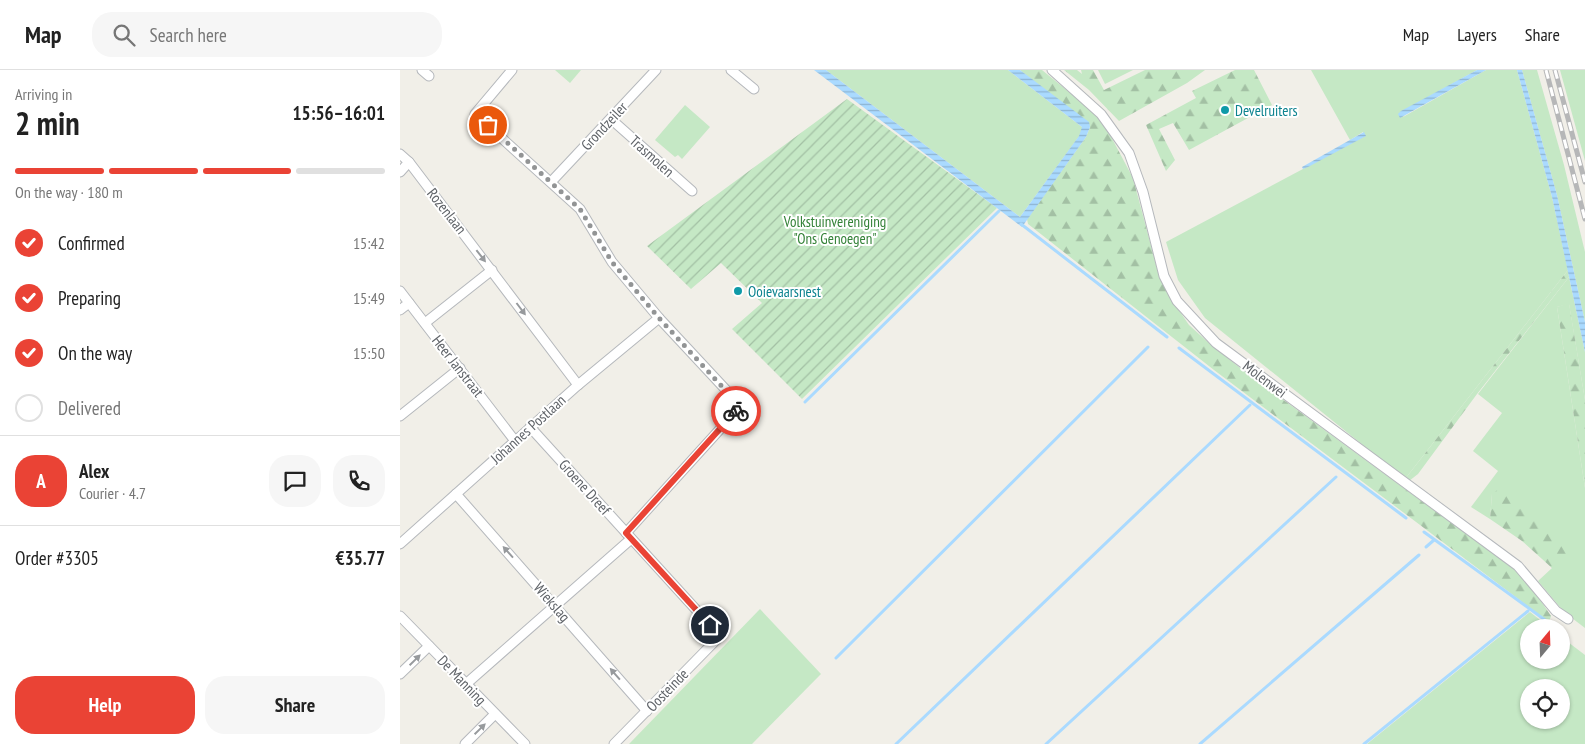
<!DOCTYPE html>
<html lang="en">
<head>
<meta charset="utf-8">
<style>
  :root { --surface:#fff; --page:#f6f6f6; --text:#222; --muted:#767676; --line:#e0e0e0; --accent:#ea4335 }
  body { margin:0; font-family:"PT Sans Narrow",sans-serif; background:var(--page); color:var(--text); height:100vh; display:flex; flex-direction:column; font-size:19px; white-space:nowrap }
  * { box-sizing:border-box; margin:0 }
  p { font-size:16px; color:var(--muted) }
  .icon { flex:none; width:28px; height:28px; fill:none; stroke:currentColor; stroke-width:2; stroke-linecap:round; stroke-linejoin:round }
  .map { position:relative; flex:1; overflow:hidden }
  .details { display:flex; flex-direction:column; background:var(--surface); width:400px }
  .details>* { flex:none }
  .needle { width:32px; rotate:19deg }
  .controls { position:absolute; left:1120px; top:549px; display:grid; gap:10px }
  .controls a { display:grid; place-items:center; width:50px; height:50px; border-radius:50%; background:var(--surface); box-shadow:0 1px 4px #0004; font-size:25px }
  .pin { position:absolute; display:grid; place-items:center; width:42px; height:42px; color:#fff; margin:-21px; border:2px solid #fff; border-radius:50%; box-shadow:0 1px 5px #0007 }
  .courier { position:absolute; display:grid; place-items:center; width:50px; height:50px; margin:-25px; border:4px solid #ea4335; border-radius:50%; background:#fff; color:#222; box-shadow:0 1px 6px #0007 }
  .overview em { font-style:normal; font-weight:600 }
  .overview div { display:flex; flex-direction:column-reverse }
  .overview { display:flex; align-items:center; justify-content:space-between; height:85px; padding:0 15px }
  h1 { font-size:32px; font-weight:600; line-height:38px }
  .bar { display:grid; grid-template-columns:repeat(4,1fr); gap:8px 5px; align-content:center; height:60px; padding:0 15px }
  .bar i { height:6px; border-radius:4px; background:var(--line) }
  .bar .on { background:var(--accent) }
  .bar p { grid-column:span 4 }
  .line { display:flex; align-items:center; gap:12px; padding:0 15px; border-top:1px solid var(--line) }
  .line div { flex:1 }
  .round { display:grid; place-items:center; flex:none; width:52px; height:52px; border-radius:20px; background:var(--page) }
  ol { padding:0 15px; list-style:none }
  li { display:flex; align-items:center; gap:15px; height:55px }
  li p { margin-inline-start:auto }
  li .icon { padding:5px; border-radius:50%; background:var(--accent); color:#fff; stroke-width:4 }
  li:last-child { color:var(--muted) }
  li i { width:28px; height:28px; border:2px solid var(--line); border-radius:50% }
  .action { display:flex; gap:10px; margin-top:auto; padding:10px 15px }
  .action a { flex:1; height:58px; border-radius:20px; background:var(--accent); color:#fff; font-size:20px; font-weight:600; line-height:58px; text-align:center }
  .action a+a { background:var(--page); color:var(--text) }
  header { display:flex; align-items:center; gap:30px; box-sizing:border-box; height:70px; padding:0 25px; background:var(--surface); border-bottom:1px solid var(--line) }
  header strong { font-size:24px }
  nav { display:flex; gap:28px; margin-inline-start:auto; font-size:18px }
  .search { width:350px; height:45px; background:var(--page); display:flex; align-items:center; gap:12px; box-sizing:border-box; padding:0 18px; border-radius:20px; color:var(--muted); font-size:19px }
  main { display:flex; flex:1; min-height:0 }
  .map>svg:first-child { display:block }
</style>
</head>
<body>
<header>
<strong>Map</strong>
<div class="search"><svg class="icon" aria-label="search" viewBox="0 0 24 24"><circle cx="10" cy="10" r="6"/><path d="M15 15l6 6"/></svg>Search here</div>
<nav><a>Map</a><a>Layers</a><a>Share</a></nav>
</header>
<main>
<section class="details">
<div class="overview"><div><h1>2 min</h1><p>Arriving in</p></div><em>15:56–16:01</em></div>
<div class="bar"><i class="on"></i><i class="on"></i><i class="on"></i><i></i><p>On the way · 180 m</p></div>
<ol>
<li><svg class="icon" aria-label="check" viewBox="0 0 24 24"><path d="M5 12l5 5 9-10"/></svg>Confirmed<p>15:42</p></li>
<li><svg class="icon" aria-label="check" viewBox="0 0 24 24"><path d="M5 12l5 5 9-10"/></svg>Preparing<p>15:49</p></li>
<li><svg class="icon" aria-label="check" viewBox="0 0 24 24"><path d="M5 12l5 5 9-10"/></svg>On the way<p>15:50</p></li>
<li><i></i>Delivered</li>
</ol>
<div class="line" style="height:90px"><b class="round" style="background:var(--accent);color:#fff">A</b><div><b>Alex</b><p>Courier · 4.7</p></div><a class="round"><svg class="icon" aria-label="chat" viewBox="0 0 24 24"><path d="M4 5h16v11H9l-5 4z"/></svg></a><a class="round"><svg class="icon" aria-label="phone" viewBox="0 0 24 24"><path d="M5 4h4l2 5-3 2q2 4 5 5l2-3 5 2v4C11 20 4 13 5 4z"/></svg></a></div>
<div class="line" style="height:65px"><div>Order #3305</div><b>€35.77</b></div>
<div class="action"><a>Help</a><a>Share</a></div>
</section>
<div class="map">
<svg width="1185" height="674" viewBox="0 0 1185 674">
  <defs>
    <pattern id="forest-firs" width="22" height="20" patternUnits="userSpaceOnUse" patternTransform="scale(1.25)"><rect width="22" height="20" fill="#c5e8c5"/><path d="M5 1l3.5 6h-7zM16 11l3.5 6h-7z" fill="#a3c0a4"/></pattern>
    <pattern id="garden-furrows" width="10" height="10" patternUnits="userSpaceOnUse" patternTransform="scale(1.25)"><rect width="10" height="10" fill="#c5e8c5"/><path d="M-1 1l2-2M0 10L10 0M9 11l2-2" fill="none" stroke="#a3c0a4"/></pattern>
    <pattern id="water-rules" width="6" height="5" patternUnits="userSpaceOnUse" patternTransform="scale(1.25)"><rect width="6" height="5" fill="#aadaff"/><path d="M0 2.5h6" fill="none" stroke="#8eb4d2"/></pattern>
  </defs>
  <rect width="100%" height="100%" fill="#f1efe8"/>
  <g fill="#c5e8c5" fill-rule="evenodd">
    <polygon points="155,0 181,0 170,13"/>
    <polygon points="426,0 608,0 682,57 683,61 620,147"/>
    <polygon points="698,0 733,0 705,14"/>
    <polygon points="911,0 1077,0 1012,36 1003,47 1086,0 1117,0 1152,127 1168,200 1005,409 805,248 778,210 766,172 965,66 963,62 950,70"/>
    <polygon points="1122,0 1137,0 1164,95 1185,182 1185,252 1157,125"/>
    <polygon points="1160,0 1185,0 1185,91"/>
    <polygon points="285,35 310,57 282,89 278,85 275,87 255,70"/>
    <polygon points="1169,207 1185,282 1185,330 1169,234 1157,237 1185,418 1185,558 1164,542 1138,511 1152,498 1092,424 1090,449 1071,437 1098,401 1073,381 1102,343 1078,324"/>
    <polygon points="360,539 421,604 352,674 229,674"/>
    <path d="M1130,542L1149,557L1129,558V590H1161V572L1164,569L1185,585V674H967ZM1129,618H1161V650H1129Z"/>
  </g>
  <g fill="url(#forest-firs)">
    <polygon points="620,0 642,0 691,40 708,61 733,108 758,202 770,227 789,255 810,274 844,301 1125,507 1151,546 1149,552 814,300 628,154 627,149 686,67 690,57"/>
    <polygon points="664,0 677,0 682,4 681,0 693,0 704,20 745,0 805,0 787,13 719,51 689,20"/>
    <polygon points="835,0 854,0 872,35 789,80 773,53 759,59 775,90 766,101 746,55 796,28 792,21"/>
    <polygon points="1168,200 1169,207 1077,324 1018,404 1009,411 1005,409"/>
    <polygon points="1169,233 1185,330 1185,418 1157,237"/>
    <polygon points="1105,414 1170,480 1152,498 1122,471 1090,449 1092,424"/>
  </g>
  <polygon fill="url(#garden-furrows)" points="447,29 597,138 402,329 332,259 362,233 321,193 291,219 247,176"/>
  <g fill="url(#water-rules)">
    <polygon points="414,0 426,0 620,147 679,66 682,57 608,0 620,0 689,52 690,57 686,67 622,157"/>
    <polygon points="1077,0 1086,0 1000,48 998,44 1001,41"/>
    <polygon points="1117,0 1122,0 1157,125 1185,252 1185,282 1152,127"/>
    <polygon points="964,62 966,66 908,97 903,99 902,97"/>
  </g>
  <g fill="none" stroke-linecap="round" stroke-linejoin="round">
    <g stroke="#aadaff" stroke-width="3">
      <polyline points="621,154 767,267"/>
      <polyline points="779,278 1006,448"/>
      <polyline points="405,332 599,141"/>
      <polyline points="1024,462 1145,550"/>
      <polyline points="1026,477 1034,470"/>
      <polyline points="436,588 748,277"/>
      <polyline points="496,674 850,335"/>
      <polyline points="646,674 936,407"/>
      <polyline points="800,674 1019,485"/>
      <polyline points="964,674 1128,541"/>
    </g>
    <defs>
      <g id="street">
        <polyline points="22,0 29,6"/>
        <polyline points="112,0 75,44 180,139 212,192 259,248 341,336 226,463"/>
        <polyline points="331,0 354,19"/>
        <polyline points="652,0 701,44 729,83 743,122 764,206 777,231 816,273 1118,496 1156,541 1168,549"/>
        <polyline points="212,50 292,121"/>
        <polyline points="0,84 9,92 178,315"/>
        <polyline points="0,102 9,92"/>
        <polyline points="151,112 256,0"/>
        <polyline points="0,221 115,371"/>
        <polyline points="0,240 9,233"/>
        <polyline points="25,253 92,200"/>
        <polyline points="0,346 60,298"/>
        <polyline points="130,357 320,566 214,674"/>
        <polyline points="56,424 247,641"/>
        <polyline points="0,474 178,315 259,248"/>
        <polyline points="0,546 125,674"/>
        <polyline points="0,604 29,576"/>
        <polyline points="66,614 231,469"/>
        <polyline points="65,674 95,644"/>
      </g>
    </defs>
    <use href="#street" stroke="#b5b8bc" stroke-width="11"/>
    <use href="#street" stroke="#fff" stroke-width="9"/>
    <defs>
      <g id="rail">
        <polyline points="1146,0 1185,149"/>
        <polyline points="1155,0 1185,112"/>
      </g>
    </defs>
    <use href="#rail" stroke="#b6b7b8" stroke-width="5"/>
    <use href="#rail" stroke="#fff" stroke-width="3" stroke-dasharray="9" stroke-linecap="butt"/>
  </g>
  <defs><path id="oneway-solid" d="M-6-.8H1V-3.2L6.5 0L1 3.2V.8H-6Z" transform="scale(1.25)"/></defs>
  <g fill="#979a9d">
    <use href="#oneway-solid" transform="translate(81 186) rotate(52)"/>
    <use href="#oneway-solid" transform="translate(121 239) rotate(53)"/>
    <use href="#oneway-solid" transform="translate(108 482) rotate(-132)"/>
    <use href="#oneway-solid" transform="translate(15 590) rotate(-44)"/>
    <use href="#oneway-solid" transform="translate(215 604) rotate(-131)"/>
    <use href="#oneway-solid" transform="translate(80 659) rotate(-44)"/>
  </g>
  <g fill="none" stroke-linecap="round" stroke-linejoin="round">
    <polyline stroke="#929495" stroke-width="5" stroke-dasharray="0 9" points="88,55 180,139 212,192 259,248 340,336 336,341"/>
    <polyline stroke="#ea4335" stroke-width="6" points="310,555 226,463 336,341"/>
  </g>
  <g fill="#0f9aa8" stroke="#fff" stroke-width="2">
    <circle cx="825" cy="40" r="5"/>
    <circle cx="338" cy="221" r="5"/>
  </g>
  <g text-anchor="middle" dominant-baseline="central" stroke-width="4" stroke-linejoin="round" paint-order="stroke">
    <g font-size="15" fill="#0d838f" stroke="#fff" text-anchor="start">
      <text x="835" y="40">Develruiters</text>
      <text x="348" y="221">Ooievaarsnest</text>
    </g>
    <g font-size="15" fill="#5f6368" stroke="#fff">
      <text transform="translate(204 56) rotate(-47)">Grondzeiler</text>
      <text transform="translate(252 86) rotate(42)">Trasmolen</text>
      <text transform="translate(47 141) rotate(52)">Rozenlaan</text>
      <text transform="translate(58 296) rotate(52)">Heer Janstraat</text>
      <text transform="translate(865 309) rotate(37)">Molenwei</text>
      <text transform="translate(128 359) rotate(-42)">Johannes Postlaan</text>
      <text transform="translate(185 417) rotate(48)">Groene Dreef</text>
      <text transform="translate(152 532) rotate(49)">Wiekslag</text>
      <text transform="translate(62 610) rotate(46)">De Manning</text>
      <text transform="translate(267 620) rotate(-46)">Oosteinde</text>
    </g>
    <g font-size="15" fill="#348238" stroke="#fff">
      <text x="435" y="151">Volkstuinvereniging<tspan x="435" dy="17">"Ons Genoegen"</tspan></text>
    </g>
  </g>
</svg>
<div class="controls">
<a><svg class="needle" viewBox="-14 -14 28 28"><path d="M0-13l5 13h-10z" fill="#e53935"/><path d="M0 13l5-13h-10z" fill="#767676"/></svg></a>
<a><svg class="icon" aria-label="locate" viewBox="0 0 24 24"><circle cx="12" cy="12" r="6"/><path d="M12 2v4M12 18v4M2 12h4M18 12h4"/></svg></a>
</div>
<div class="pin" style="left:88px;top:55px;background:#ea580c"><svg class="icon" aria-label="bag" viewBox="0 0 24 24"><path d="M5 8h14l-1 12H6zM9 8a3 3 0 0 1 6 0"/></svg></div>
<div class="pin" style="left:310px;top:555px;background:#1f2937"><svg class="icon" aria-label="home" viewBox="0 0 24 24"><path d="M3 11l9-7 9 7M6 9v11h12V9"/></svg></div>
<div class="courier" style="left:336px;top:341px"><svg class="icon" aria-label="bike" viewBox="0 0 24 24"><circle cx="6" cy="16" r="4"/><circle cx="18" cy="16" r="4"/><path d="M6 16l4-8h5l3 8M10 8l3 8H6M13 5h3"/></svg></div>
</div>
</main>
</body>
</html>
